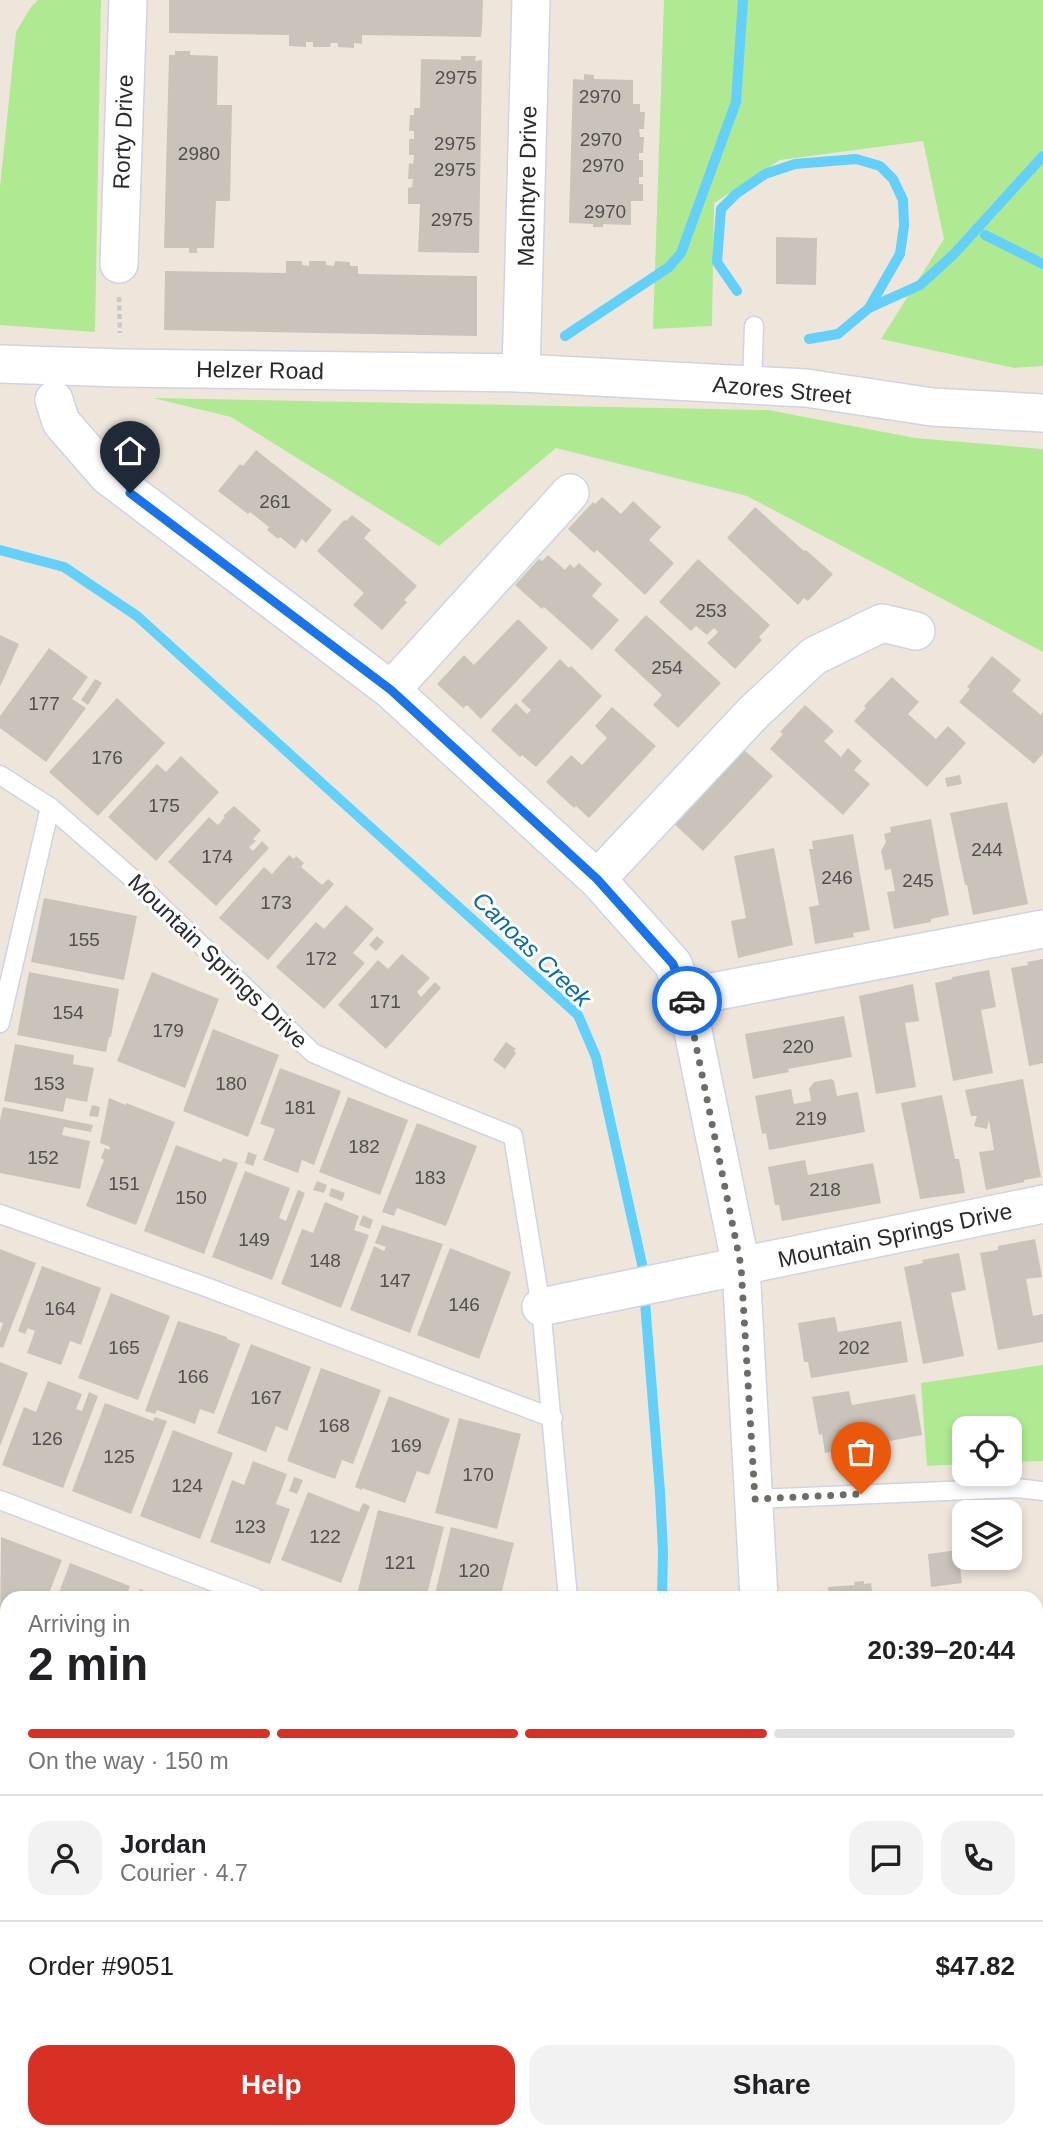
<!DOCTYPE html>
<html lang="en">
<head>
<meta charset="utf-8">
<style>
  :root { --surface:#fff; --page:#f2f2f2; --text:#202124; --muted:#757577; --line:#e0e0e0; --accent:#d93025 }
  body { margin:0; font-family:Helvetica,sans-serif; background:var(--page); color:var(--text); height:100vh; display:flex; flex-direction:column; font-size:26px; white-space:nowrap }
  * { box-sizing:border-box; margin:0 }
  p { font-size:23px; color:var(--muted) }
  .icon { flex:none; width:38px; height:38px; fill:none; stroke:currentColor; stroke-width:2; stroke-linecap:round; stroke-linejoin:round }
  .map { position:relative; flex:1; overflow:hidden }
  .side { position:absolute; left:0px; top:1591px; width:1043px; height:548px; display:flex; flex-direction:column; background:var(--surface); border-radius:21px 21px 0 0; box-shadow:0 4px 10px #0003 }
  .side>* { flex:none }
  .buttons { position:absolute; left:952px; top:1416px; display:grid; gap:14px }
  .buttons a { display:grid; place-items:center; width:70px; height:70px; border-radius:14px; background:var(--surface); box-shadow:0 4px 10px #0003; font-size:35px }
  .pin { position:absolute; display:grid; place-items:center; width:60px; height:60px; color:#fff; margin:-72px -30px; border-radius:50% 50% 50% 0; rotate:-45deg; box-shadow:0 0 7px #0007 }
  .pin .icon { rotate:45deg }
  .courier { position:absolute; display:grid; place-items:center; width:70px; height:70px; margin:-35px; border:5px solid #1a73e8; border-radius:50%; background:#fff; color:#222; box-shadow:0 2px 9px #0007 }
  .overview em { font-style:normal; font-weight:600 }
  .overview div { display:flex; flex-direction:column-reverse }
  .overview { display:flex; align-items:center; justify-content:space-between; height:119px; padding:0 28px }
  h1 { font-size:46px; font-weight:600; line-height:52px }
  .bar { display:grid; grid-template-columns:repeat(4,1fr); gap:10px 7px; align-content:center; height:84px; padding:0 28px }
  .bar i { height:9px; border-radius:5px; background:var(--line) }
  .bar .active { background:var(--accent) }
  .bar p { grid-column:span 4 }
  .line { display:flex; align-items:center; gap:18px; padding:0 28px; border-top:2px solid var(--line) }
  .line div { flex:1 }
  .round { display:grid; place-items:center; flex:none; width:74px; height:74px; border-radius:21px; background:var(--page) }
  .cta { display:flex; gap:14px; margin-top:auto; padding:14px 28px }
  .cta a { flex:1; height:80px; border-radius:21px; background:var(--accent); color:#fff; font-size:28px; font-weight:600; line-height:80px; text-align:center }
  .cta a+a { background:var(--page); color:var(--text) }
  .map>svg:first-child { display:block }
</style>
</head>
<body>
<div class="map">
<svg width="1043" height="2138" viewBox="0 0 1043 2138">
  <rect width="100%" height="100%" fill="#eee6db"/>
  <g fill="#afea92">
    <polygon points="38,0 101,0 95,332 0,325 0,187 16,32 31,7"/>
    <polygon points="664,0 1043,0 1043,366 1014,368 881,339 944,239 923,141 780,160 714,203 712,326 653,329"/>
    <polygon points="153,398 768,410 915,438 1043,449 1043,652 747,496 556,448 439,546 231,417"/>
    <polygon points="1043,1365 1043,1461 1010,1462 1010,1428 964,1428 964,1464 927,1466 921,1383"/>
    <polygon points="0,1947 7,1950 7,1991 0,1990"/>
    <polygon points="554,2132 618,2132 629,2134 626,2138 580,2138"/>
  </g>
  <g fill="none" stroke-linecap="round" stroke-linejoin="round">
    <g stroke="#63d0fa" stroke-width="10">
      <polyline points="985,235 1043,264"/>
      <polyline points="737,291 717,262 721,209 736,194 765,174 795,164 856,159 880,166 893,179 903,200 904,226 900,254 869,308"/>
      <polyline points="565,336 669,267 681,253 736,102 743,0"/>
      <polyline points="809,339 838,334 869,308 920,285 954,254 1043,156"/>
      <polyline points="0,550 64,567 137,616 578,1015 596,1057 642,1264 660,1492 663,1552 662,1598"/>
      <polyline points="934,2132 937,2138"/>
    </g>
  </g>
  <g fill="#c9c3ba">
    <polygon points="169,0 483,0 482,28 481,37 362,35 362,44 354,43 354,48 338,47 338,43 331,43 330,47 313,47 313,42 306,42 306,47 289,46 289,35 169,33"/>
    <polygon points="175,51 190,51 190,55 218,56 217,105 232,105 230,201 216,201 214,248 197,248 197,253 189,253 189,248 164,248 169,55 175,55"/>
    <polygon points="461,56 476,56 475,61 482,60 479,253 418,252 420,204 408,204 408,188 412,187 413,179 408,179 409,163 413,164 414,155 409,155 409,139 414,139 414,131 409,131 410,115 414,115 414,108 420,108 421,59 461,60"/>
    <polygon points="584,74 594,75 594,79 633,80 633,104 640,104 640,112 645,112 644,129 639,129 640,137 644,137 643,153 639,153 639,160 643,160 643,177 639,177 639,184 643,184 643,201 631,201 631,225 603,224 603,227 593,227 593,224 569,223 573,79 584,80"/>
    <polygon points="776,237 817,238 816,285 776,284"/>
    <polygon points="286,261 302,261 302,265 309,266 309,261 326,261 326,265 334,266 335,261 350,262 350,266 358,266 358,274 477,276 477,336 164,330 165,271 286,273"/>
    <polygon points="256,450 332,510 306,543 302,539 295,549 280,537 278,539 267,530 269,527 250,512 248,514 218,491 240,464 243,466"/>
    <polygon points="602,497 621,514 633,501 661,527 649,540 674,563 645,595 597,550 594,553 568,529 593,502 595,504"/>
    <polygon points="755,507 804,551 806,550 833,574 808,601 804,598 798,605 727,538"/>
    <polygon points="352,515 371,530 364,538 417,586 404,600 407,602 382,630 353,605 364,593 317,551 344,520 346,521"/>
    <polygon points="548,555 565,570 570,564 574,568 579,563 602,584 592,596 619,620 592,650 544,607 542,609 515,585 539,559 542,561"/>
    <polygon points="698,559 770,625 759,637 762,640 735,669 707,643 718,632 714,628 707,635 696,626 691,631 659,602"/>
    <polygon points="646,615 721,683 678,728 653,705 662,695 614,650"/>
    <polygon points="518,619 548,648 481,719 467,705 463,708 437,684 464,655 474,665"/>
    <polygon points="0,635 19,644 0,687"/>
    <polygon points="49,648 88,677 72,699 86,708 46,762 0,728 0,716"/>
    <polygon points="992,656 1021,680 1012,691 1041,715 1043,712 1043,753 1034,764 959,702 970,689 967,687"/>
    <polygon points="560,659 569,668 571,666 602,696 536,767 522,755 520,757 491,730 516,703 527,714 531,710 521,701"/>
    <polygon points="892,677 919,702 908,714 936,739 948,726 966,743 927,787 854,721 866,708 864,706"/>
    <polygon points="95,679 102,683 88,705 81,700"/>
    <polygon points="117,698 165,743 98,816 49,772"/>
    <polygon points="805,705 834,731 824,741 841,757 848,748 862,761 854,770 870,784 843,815 770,749 783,734 780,732"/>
    <polygon points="612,707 656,746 589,818 576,806 574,808 546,782 571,755 582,765 607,738 595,726"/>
    <polygon points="742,748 773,776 703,851 670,820"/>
    <polygon points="181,756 219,792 156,861 108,817 157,764 166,772"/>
    <polygon points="960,775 962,784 947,787 945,778"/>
    <polygon points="1007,802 1028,904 973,915 967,885 965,885 950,813"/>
    <polygon points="234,806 261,830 253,839 256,841 249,847 253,851 262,841 269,848 216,906 168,862 209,817 218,825 225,817 223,816"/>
    <polygon points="931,819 949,915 931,919 931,922 894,929 887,892 895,891 891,869 885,870 881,851 886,842 884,834 891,832 890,827"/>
    <polygon points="853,834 870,930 853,933 854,937 815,944 809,907 819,905 809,849 813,849 812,841"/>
    <polygon points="774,848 793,945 738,958 731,921 746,918 734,856"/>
    <polygon points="289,855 294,859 296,856 304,863 301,867 322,885 328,879 334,884 268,960 219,918 264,867 272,874"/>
    <polygon points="44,898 137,916 124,980 31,962"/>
    <polygon points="346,905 374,929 353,953 365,963 324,1009 276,967 316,922 324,929"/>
    <polygon points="377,936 384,942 376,951 369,945"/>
    <polygon points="402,954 430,978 417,992 421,997 435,982 441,988 386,1049 338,1005 378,960 388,969"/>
    <polygon points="1043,959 1043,1063 1029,1066 1011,968 1028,965 1027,962"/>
    <polygon points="989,970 996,1007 981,1010 993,1073 953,1081 935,983 952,979 952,977"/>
    <polygon points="29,972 119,989 111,1037 109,1037 106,1052 17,1035"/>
    <polygon points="152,972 219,999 185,1088 117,1061"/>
    <polygon points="913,984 919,1021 905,1023 916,1087 876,1094 859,996"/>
    <polygon points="844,1016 852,1057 788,1069 789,1072 753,1079 745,1034"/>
    <polygon points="213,1029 279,1055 248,1137 183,1111"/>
    <polygon points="506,1042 516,1049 514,1051 516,1053 505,1069 493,1060"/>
    <polygon points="15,1044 74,1055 73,1064 94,1068 87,1102 66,1098 63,1112 4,1101"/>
    <polygon points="280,1068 341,1091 314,1165 302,1160 298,1173 263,1160 275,1129 260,1124"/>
    <polygon points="831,1079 834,1081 837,1096 858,1092 865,1132 769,1150 766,1133 762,1134 755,1096 791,1089 794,1104 811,1101 809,1089 814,1082"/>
    <polygon points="1023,1079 1041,1177 1024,1180 1024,1182 986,1190 979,1152 994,1150 989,1120 987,1129 974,1126 977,1116 971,1116 965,1090"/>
    <polygon points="942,1095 955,1159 959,1159 965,1193 920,1199 901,1103"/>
    <polygon points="348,1097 408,1120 380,1195 319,1172"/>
    <polygon points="109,1098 126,1105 126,1103 175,1122 136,1225 86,1206 104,1160 101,1158 105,1148 109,1150 110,1147 100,1143"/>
    <polygon points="92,1105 100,1107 98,1117 89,1116"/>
    <polygon points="3,1107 93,1125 91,1132 64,1127 62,1135 90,1141 80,1189 0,1173 0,1120"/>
    <polygon points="417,1123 477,1146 446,1226 397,1208 394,1216 382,1212"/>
    <polygon points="176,1145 221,1162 223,1158 238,1163 204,1254 144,1231"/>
    <polygon points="248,1152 257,1155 253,1166 245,1163"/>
    <polygon points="805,1160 808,1175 873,1163 881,1203 782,1221 779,1205 775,1205 768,1167"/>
    <polygon points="245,1171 290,1188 279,1218 286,1221 298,1190 305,1193 272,1280 212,1257"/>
    <polygon points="317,1181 327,1185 324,1193 313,1190"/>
    <polygon points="331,1188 345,1193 342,1201 329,1196"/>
    <polygon points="325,1202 359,1216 354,1230 369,1235 341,1308 281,1284 302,1229 313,1233"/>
    <polygon points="363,1215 373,1220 370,1229 359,1225"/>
    <polygon points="382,1225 443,1244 410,1333 350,1310 374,1246 384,1251 386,1247 375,1243"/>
    <polygon points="1035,1239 1042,1277 1026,1279 1033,1316 1043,1314 1043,1342 998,1350 980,1253 998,1250 998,1246"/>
    <polygon points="450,1248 511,1272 479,1359 417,1335"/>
    <polygon points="0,1249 36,1263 3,1348 0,1347 0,1332 3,1323 0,1322"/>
    <polygon points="959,1253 966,1290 951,1293 964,1356 923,1364 904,1267 923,1263 922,1260"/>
    <polygon points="42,1266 101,1288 81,1345 70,1341 61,1365 27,1353 35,1331 28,1328 25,1334 18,1331"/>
    <polygon points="111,1293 170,1316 138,1400 78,1378"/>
    <polygon points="835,1317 838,1332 901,1321 908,1362 811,1378 808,1362 804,1362 798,1323"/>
    <polygon points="178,1321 227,1337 227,1339 240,1344 214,1414 200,1409 195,1424 157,1410 155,1414 145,1411"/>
    <polygon points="251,1344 311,1367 287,1431 276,1426 266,1452 217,1433"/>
    <polygon points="0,1362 28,1373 0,1446"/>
    <polygon points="321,1368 381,1390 353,1464 342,1460 335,1479 287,1461"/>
    <polygon points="48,1381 82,1394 76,1409 82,1411 89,1392 98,1396 63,1488 2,1465 24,1407 36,1412"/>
    <polygon points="849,1391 852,1405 915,1394 922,1435 825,1453 822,1434 819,1435 812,1397"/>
    <polygon points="389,1396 450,1419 429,1475 417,1471 405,1503 362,1488 362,1490 355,1487"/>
    <polygon points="105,1403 153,1421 155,1417 167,1421 131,1514 72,1491"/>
    <polygon points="459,1418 521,1434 497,1529 435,1513"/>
    <polygon points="173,1430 233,1453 200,1539 140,1516"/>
    <polygon points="253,1461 287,1474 276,1504 290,1509 270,1564 210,1542 232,1480 244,1485"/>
    <polygon points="294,1477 303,1480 297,1494 289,1491"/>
    <polygon points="308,1492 359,1512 363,1503 370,1506 341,1583 281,1560"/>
    <polygon points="378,1510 444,1527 426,1598 356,1598"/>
    <polygon points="451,1527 514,1543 500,1598 434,1598"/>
    <polygon points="1,1537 62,1560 47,1598 7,1598 7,1638 0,1636"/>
    <polygon points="958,1550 962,1583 931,1587 928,1554"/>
    <polygon points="70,1563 130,1586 126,1598 57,1598"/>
    <polygon points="864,1581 864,1584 871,1583 873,1598 829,1598 828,1587 855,1585 854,1582"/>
    <polygon points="140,1589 161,1598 136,1598"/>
    <polygon points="0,1683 7,1686 7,1751 0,1748"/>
    <polygon points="1036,1809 1041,1817 1043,1815 1043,1860 1036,1851"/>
    <polygon points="7,1842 7,1928 0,1925 0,1859"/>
    <polygon points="1039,1876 1043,1882 1043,1934 1036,1939 1036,1878"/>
    <polygon points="710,2132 801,2132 811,2134 811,2132 845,2132 844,2138 708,2138"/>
  </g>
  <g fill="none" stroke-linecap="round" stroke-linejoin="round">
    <defs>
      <g id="service">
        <polyline points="752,385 754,326"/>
        <polyline points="0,775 50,807 133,879 313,1053 396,1089 513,1136 541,1307 568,1598"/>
        <polyline points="0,1023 50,807"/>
        <polyline points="0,1214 206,1287 553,1418"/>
        <polyline points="755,1499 1016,1488 1043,1491"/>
        <polyline points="0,1500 256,1598"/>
        <polyline points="0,1786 7,1789"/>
        <polyline points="1036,2073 1043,2068"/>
        <polyline points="656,2138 658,2132"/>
      </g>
      <g id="minor">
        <polyline points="119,264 128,0"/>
        <polyline points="0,364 121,368 521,373 806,388 932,407 1043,413"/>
        <polyline points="521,373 531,0"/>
        <polyline points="54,400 61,422 108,476 391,690 597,879 673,964 686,997 741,1266 759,1598"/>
        <polyline points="391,690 570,493"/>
        <polyline points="597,879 754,712 814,656 882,623 916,631"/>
        <polyline points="686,997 1043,929"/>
        <polyline points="541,1307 1043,1204"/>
        <polyline points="1036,2091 1043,2100"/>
      </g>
      <g id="secondary">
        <polyline points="0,2040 7,2042"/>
        <polyline points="0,2097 7,2099"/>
        <polyline points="128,2132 153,2138"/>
        <polyline points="361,2132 387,2138"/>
      </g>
    </defs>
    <use href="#service" stroke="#d0d3e4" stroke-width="21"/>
    <use href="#minor" stroke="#d0d3e4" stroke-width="40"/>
    <use href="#secondary" stroke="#d0d3e4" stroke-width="42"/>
    <polyline stroke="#c8c8c8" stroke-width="4.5" stroke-dasharray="5 3.5" stroke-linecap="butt" points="119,297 120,333"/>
    <use href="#service" stroke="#fff" stroke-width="18"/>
    <use href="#minor" stroke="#fff" stroke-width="37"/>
    <use href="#secondary" stroke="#fff" stroke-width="38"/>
  </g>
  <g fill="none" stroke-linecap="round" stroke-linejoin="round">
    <polyline stroke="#6f6c68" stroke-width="7" stroke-dasharray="0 12.6" points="687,1001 741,1266 755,1499 861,1494"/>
    <polyline stroke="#1a73e8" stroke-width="9" points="130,493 391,690 597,879 673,964 687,1001"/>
  </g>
  <g text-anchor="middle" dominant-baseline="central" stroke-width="6" stroke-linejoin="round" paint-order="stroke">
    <g font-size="19" fill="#52504e">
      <text x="456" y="77">2975</text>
      <text x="600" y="96">2970</text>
      <text x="601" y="139">2970</text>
      <text x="455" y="143">2975</text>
      <text x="199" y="153">2980</text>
      <text x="603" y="165">2970</text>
      <text x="455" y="169">2975</text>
      <text x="605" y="211">2970</text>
      <text x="452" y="219">2975</text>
      <text x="275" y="501">261</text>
      <text x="711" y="610">253</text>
      <text x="667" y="667">254</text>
      <text x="44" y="703">177</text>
      <text x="107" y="757">176</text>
      <text x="164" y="805">175</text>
      <text x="987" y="849">244</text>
      <text x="217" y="856">174</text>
      <text x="837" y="877">246</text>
      <text x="918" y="880">245</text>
      <text x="276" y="902">173</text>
      <text x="84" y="939">155</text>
      <text x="321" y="958">172</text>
      <text x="385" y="1001">171</text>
      <text x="68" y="1012">154</text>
      <text x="168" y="1030">179</text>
      <text x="798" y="1046">220</text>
      <text x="49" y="1083">153</text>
      <text x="231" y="1083">180</text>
      <text x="300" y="1107">181</text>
      <text x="811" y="1118">219</text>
      <text x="364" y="1146">182</text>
      <text x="43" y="1157">152</text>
      <text x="430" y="1177">183</text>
      <text x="124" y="1183">151</text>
      <text x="825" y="1189">218</text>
      <text x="191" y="1197">150</text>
      <text x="254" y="1239">149</text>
      <text x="325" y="1260">148</text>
      <text x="395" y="1280">147</text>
      <text x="464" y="1304">146</text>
      <text x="60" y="1308">164</text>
      <text x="124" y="1347">165</text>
      <text x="854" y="1347">202</text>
      <text x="193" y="1376">166</text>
      <text x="266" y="1397">167</text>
      <text x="334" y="1425">168</text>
      <text x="47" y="1438">126</text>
      <text x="406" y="1445">169</text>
      <text x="119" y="1456">125</text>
      <text x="478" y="1474">170</text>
      <text x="187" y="1485">124</text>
      <text x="250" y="1526">123</text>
      <text x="325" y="1536">122</text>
      <text x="400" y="1562">121</text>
      <text x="474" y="1570">120</text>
    </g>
    <g font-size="23" fill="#2a2a2a" stroke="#fff">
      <text transform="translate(123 132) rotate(-88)">Rorty Drive</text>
      <text transform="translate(527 186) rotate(-89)">MacIntyre Drive</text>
      <text transform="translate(260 370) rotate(1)">Helzer Road</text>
      <text transform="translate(782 390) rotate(5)">Azores Street</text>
      <text transform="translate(218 961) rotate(44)">Mountain Springs Drive</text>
      <text transform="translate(895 1235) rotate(-12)">Mountain Springs Drive</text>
    </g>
    <g font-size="24" font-style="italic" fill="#016ca7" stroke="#fff">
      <text transform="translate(532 949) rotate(44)">Canoas Creek</text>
    </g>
  </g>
</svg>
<div class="buttons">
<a><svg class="icon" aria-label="locate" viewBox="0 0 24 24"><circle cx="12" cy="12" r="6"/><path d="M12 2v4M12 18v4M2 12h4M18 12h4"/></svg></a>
<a><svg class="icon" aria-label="layers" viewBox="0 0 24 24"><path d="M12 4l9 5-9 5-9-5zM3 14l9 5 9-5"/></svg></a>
</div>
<div class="pin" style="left:861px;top:1494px;background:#ea580c"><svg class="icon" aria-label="bag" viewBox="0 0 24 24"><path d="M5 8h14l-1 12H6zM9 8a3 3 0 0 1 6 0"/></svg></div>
<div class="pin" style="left:130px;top:493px;background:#1f2937"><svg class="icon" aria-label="home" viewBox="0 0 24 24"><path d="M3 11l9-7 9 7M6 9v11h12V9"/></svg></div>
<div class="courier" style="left:687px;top:1001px"><svg class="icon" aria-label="car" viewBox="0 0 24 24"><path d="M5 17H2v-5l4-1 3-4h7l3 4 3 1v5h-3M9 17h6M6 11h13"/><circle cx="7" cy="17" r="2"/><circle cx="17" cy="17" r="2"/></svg></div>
<section class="side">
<div class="overview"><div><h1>2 min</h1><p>Arriving in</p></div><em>20:39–20:44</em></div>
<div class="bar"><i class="active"></i><i class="active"></i><i class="active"></i><i></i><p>On the way · 150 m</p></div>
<div class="line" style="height:126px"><a class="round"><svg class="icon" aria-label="person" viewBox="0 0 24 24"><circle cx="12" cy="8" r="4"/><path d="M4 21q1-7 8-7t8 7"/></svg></a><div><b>Jordan</b><p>Courier · 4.7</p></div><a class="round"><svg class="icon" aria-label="chat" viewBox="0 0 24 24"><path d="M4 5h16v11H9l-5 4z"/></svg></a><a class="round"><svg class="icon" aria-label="phone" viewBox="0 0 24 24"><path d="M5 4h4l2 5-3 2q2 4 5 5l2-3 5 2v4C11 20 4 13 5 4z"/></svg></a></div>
<div class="line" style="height:91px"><div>Order #9051</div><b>$47.82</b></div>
<div class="cta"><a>Help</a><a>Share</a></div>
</section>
</div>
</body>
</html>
